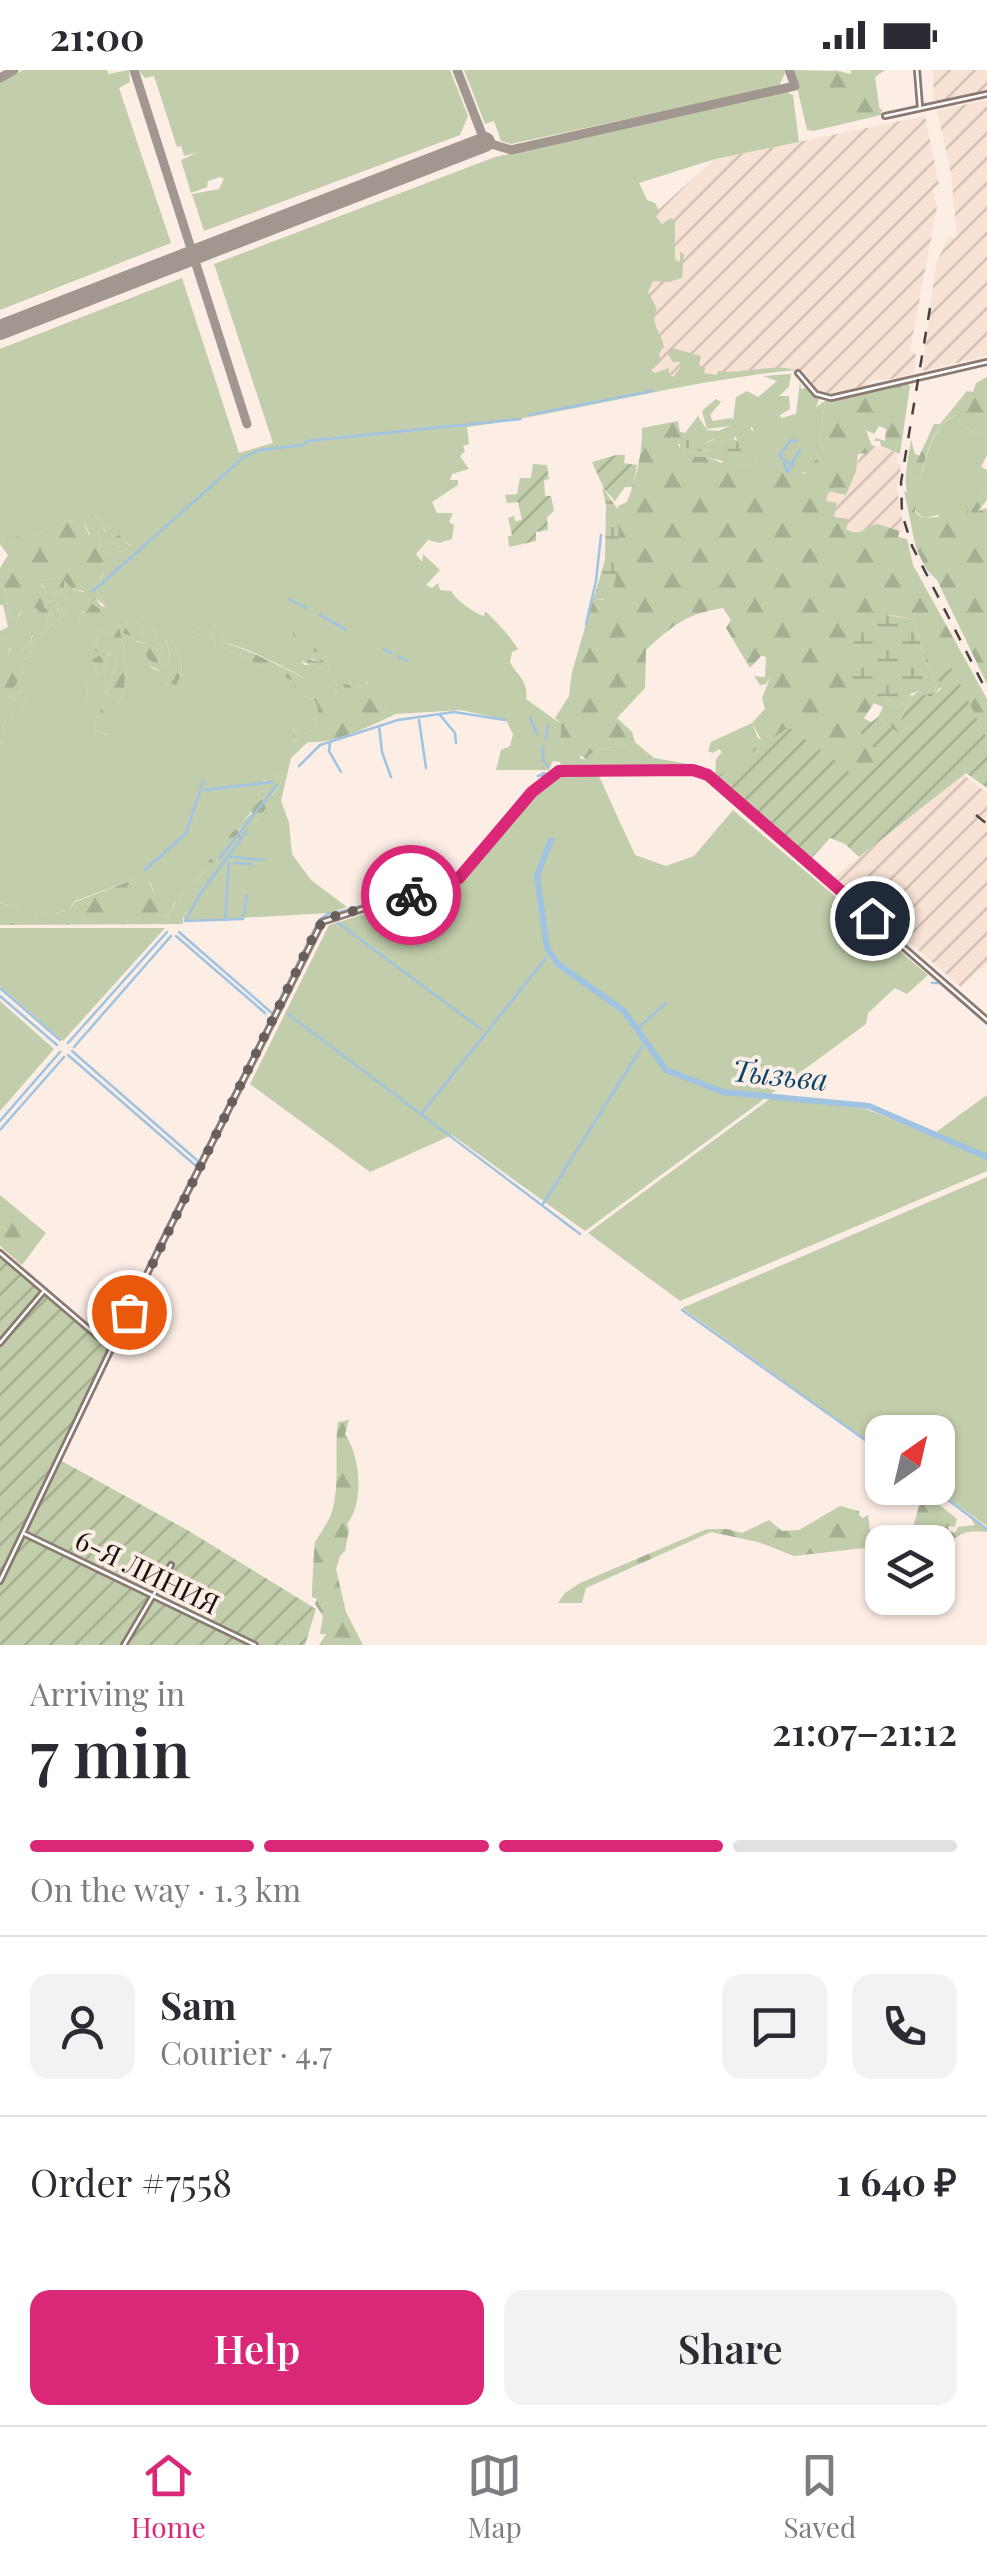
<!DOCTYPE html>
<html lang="en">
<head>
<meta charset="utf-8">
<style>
  :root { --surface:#fff; --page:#f2f2f3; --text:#2b2b33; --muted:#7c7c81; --line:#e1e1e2; --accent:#db2777 }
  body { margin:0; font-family:"Playfair Display",serif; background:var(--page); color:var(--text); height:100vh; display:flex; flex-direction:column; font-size:38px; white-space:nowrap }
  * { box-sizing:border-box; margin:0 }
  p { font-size:32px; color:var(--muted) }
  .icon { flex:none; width:55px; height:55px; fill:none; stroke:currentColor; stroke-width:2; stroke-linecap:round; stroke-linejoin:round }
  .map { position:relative; height:1575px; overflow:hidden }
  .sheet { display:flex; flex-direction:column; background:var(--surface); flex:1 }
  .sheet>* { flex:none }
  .needle { width:65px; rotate:34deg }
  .fabs { position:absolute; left:865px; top:1345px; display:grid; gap:20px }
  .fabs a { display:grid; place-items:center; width:90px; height:90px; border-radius:20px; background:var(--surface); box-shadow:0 2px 8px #0004; font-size:50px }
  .pin { position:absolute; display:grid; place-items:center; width:85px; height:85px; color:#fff; margin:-42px; border:5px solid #fff; border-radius:50%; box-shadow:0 2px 10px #0007 }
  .courier { position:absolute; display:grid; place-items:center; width:100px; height:100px; margin:-50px; border:8px solid #db2777; border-radius:50%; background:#fff; color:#222; box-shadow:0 2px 12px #0007 }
  .headline em { font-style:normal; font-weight:600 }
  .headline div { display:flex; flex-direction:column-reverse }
  .headline { display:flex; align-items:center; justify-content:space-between; height:170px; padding:0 30px }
  h1 { font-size:65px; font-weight:600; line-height:75px }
  .bar { display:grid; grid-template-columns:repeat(4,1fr); gap:15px 10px; align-content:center; height:120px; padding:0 30px }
  .bar i { height:12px; border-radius:8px; background:var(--line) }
  .bar .on { background:var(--accent) }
  .bar p { grid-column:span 4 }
  .line { display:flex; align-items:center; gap:25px; padding:0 30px; border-top:2px solid var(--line) }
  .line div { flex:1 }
  .round { display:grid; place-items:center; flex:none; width:105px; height:105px; border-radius:20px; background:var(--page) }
  .action { display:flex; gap:20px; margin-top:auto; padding:20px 30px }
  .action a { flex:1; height:115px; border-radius:20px; background:var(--accent); color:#fff; font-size:40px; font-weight:600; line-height:115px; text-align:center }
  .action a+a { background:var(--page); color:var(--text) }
  .status { display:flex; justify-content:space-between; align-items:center; height:70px; padding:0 50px; background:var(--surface); direction:ltr }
  .status svg { height:28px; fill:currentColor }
  .tabs { display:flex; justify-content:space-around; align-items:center; height:140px; border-top:2px solid var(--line); background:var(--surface); font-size:28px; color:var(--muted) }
  .tabs a { display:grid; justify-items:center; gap:5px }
  .tabs .on { color:var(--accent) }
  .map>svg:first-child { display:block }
</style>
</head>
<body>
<div class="status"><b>21:00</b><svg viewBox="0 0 49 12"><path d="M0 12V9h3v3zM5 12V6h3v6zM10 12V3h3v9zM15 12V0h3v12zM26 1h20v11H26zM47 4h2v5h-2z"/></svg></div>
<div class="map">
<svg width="987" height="1575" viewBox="0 0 987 1575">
  <defs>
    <pattern id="industrial-furrows" width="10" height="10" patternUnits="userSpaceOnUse" patternTransform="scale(2.5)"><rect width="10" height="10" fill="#f7e2d4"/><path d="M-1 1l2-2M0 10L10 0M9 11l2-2" fill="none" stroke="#d3c1b5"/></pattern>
    <pattern id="forest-firs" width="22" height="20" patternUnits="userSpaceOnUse" patternTransform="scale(2.5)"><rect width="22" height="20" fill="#c1cdab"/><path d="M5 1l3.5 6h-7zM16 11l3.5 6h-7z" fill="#a5af92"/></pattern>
    <pattern id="wetland-marsh" width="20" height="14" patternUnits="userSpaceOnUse" patternTransform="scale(2.5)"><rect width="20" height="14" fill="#c1cdab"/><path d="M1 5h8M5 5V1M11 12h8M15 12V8" fill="none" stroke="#a5af92"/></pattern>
    <pattern id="garden-furrows" width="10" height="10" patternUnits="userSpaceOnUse" patternTransform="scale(2.5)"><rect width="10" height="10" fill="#c1cdab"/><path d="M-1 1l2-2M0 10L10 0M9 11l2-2" fill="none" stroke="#a5af92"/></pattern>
  </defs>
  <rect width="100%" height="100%" fill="#fcede5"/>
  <g fill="url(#industrial-furrows)">
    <polygon points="933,0 987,0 987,20 934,33"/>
    <polygon points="987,30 987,286 922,301 936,194 948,168 957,167 951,103 937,41"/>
    <polygon points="925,46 939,114 933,120 937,137 910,280 916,285 914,303 898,308 869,311 868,315 828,324 817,320 804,302 797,300 607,316 632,163 715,89"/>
    <polygon points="865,373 898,383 896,393 901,394 897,421 904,462 878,454 865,463 855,464 834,447 826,431 828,421 846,425"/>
    <polygon points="964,705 987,723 987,893 961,917 834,807"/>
  </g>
  <g fill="#c1cdab" fill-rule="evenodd">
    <polygon points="23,0 107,0 108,4 129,0 130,12 119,18 171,173 0,240 0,13"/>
    <polygon points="138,0 450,0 468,46 460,65 204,161 192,124 219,119 224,109 220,107 208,111 207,117 191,123 181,90 198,82 184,86 181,76 177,77 154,6 145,8"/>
    <polygon points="464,0 784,0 785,3 779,16 511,74 501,71 494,51 485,54"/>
    <polygon points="793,0 834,1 833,52 882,39 881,45 813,61 807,60"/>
    <path d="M786,22L793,25L799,72L715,89L639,113L647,130L655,133L659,141L656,147L662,154L671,148L675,151V190L680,192V182L684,184L682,208L669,212L653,211L648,222L657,239C649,253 661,262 664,276L659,284L661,291L650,300L655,303L669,298V305L673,307L680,298V292H673L668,284L672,278L701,286L699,295L705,298L704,303L717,305L718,301C741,305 772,293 795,300C685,311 577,342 467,357L469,374L463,376L465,381L460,386L469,399L452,404L450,410H458V415L432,432L437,443H453L449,452L454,455L452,469L439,473L428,470L416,484L422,492L423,484L440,500L426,515L432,518L438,513L440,520L451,521C457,531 474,543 484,546L485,541C497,552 510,566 518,579L512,582L510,592C517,606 529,611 526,629L561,654L560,671L579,682L581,689H586C600,672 618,681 635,672L654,688L689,694V697H561L560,692L553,691L549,700H496L501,680L510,676L513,664L506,650L461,640L396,644L385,641L371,630L368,611L364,616L343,614L344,620L337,624L325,586L319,593L313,589L305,591L298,582L304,595L325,594L315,601L308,600L304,607C285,599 237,571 221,573L223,568L219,552L215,554L213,566L204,557L193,562L214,570L215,578L222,577L296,612L295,618L301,625L315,631L318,638L315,657L304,665L300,660L292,659L297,664L294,671H309L291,688L281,731L289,753L292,784L311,810L347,837L329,843L185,851L183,846L192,839L194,829L223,795L229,791H241V788L230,785L272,731V726L283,710L281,705L262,710L274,713L269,719L258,722L259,727L264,728L242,752L244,758L236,760L224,771L228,779L215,792L216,784L201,801L205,802L195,812L194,819L183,823L180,832H174L173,842L167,844L169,849L164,844V830L158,831L150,812L140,811L146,819H129L127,815L136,812L135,809L75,831L68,841L36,845L34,851H22L16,837L0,833V675L5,668L2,655L12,648L10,638L20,639L26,633L22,621L14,625L15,632L9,626L24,602L18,590L29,588L37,566L32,565L29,577L21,579L17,588H13L10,578L8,587L4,586V570L0,569V561L8,557L3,535H0V517L4,519L11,549H17L22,541L24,544L36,538L40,543L35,549L40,565L67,542L64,537L60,545L57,540L61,535L58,532L52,538L53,550L47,553L49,542L44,538L46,531L53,532L58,524L47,523L42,515L38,516V511L52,508L66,530L69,525L64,520V510L71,519L84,522V540L78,548L81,557L88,566H97L95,581L100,585L99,588L92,590L98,604L87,612L88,634L99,621H105L107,586L115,582L116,594L106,624L115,626L111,634L105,633C103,636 95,653 95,656L96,661L107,664C108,647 121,634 124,618C127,597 125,571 117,552H114V578L111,577L108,565L100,560V539L90,533L96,528L101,536L106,537L97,520L104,501L101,495L106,491L105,483L124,481L130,475L119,466L105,474V480H98L101,470L98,460L102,456L105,462L109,458L95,446H89L84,453L89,465L95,463L91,467L85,465L77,453L66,451L52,461C38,459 27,469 7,467L0,474V279L182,208L239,383L273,373L214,194L495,87ZM129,548L141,554L142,564L150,558L157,565L153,571L164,578L158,591L163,595L168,594L170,585L166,570L170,568C179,584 188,599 176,615L165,613L164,604L149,596L153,593L147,588L145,577L148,573L137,572V558L134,557L132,568L123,563Z"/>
    <polygon points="791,304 789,317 779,326 789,326 790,339 780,345 781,348 796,344 800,312 801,319 806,318 819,329 816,337 825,331 820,371 824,381 814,402 765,401 759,393 734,398 743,373 754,361 752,357 735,364 734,369 704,373 713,370 718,361 730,356 707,359 702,341 716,329 721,332 710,345 713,351 731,348 733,350 736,327 747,321 758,327 777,311 763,306"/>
    <path d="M956,345L962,356L981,366L987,362V385L981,397L987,400V416L970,443L964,440L923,448C897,427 907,399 911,370L915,384L921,386L913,410L920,409C927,388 932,354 956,345Z"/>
    <polygon points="752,653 758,668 763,671 752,683 715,708 716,689 722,682 719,679 713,683 708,681 711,672"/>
    <polygon points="558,704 599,706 635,785 666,796 694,786 733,740 928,905 907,924 895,918 868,943 866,954 585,1161 452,1065 370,1102 250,1014 329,855 460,815 536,723"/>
    <polygon points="0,858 165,858 63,971 0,916"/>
    <polygon points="0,931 54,979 0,1041"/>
    <polygon points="987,1025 987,1101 680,1231 588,1163 771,1028 866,1039 932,1065"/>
    <polygon points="987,1107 987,1456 933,1418 938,1418 938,1362 882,1362 882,1381 682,1238"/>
  </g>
  <g fill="url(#forest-firs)">
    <polygon points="834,0 851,4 851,0 885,0 875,7 880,42 832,52 829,19"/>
    <path d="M987,307V362L981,366L962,356L956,345C932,353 926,388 920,409L913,411L917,391L934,354H940L967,321L973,322L976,313Z"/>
    <path d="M907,313L910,316L900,384L881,376L880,371H874L876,368L885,371L886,359L879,356L874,364L866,360L872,376L868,383L858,384L856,401L846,425L828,421L826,431L837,433L834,447L849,449L846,459C862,468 864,456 878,454L900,461L898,467L907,469L913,495L987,629V669L952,599L936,623L934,606C925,597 919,564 913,549C877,542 872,542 854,574L859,578L885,626L899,639L910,624L912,626L901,648L910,655L900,665L878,647L883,637L874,633L864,648L872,653L879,683L887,693L853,706L807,674L763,676L752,683V678L762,671L752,653L765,639L762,628L771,606L766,614L760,615L754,606L765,607L766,587L761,586L750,598L726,558L731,550L723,538C686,544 673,555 646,580L645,618L617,648L632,662L635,672C618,681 600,672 586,689L560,672L561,654L555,648L569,626L572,602L593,530H604L618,497V436L627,432C637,406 642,385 642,358L678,351L680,362L685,363L698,346L707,360L718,361V367L704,373L678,374L680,378L713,379L682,385L707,387L722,393L737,370L734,364L748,356L754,362L743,373L744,386L734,398L759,393L770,401L775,394L783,395L785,401L798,396L804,404L808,397L814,402V392L824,381L820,371L825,331Z"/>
    <polygon points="987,416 987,430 978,441 987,438 987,614 937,510 926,499 916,478 904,421 916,427 915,442 922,448 938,447 955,427 970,443"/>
    <path d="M89,446H95L109,458L106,462L102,456L98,460L101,470L98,480H104L105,474L119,465L130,476L124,481L105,483L107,491L101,495L104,500L97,520L106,537L96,528L91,533L100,539V560L108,565L112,577L114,552H117C125,571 127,597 124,618C121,634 108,647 108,664L96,661L95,656C95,653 102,637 105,633H111L114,626L106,625L116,594L115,583L107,585L105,622H99L88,634L87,611L98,604L92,590L100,585L95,581L97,566H88L81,558L78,547L84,541V521L71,519L64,510V519L70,525L66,530L52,508L38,511V516L41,515L47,523L58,524L53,532L46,531L44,537L49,541L47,553L53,550L52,538L58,532L62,535L57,539L60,545L64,537L67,542L40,565L34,549L39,542L36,538L24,544L21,541L17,549H11L4,519L0,517V498L8,485L0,474L7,467C27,469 38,459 52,461L66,451L77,453L86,465L91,467L84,452Z"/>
    <path d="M129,548L141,554L142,564L150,558L157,565L153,571L164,578L158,591L163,595L168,594L170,584L166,569L170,567C179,584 188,599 176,615L165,613C161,604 162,599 149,596L153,593L147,588L144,577L148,573L137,571V557L133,568L123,563Z"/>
    <path d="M305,550L317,563L322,583L312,581L303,584V588L319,592L325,586L337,624L344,620L343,614L364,616L369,611L371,630L385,641L396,644C365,658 327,679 294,670L297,664L292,658L301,660L304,665L315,657L318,638L315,631L301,625L295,618V612L222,577L215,579L214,570L193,562L204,557L213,566L215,553L220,552L223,568L221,573C233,571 286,600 303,607L308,599L315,601L325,594L315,597L300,590L297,582L303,583L292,562L299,566L296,554Z"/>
    <polygon points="33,564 37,566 29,588 19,590 24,602 9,626 15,632 14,625 23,621 26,633 20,639 11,639 12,648 2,655 5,668 0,675 0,569 5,570 4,585 8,586 11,578 16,588 21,579 29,577"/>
    <polygon points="281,705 283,710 272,725 272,731 231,784 242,788 241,791 229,791 223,795 194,829 192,839 183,846 183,854 0,855 0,833 16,837 23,851 34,851 36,845 68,841 75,832 135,809 137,812 127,815 129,819 145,819 139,810 149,812 158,830 164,829 164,844 169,849 166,845 173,841 175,832 180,832 183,823 193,819 195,812 205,802 200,801 216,783 216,791 219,790 227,779 224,771 236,759 242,760 242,752 252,743 250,739 264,728 259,727 258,722 269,719 273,713 262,709"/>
    <polygon points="0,1125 46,1163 22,1195 0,1176"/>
    <path d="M349,1350L345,1364C361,1387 364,1434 347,1454L349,1460L345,1481L340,1486L336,1499L346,1542L363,1575H319L326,1564H320L323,1546L315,1534L317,1529L312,1527C312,1520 314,1476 315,1472C322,1460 329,1453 333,1438C340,1409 334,1380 338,1352Z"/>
    <path d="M932,1429L957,1449L955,1457L948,1456L949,1461L955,1463L958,1457L975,1455L968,1444L987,1459V1462C960,1460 963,1463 941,1480L938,1479V1472H909L919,1436L925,1430Z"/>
    <polygon points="840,1436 859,1441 859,1445 863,1448 868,1445 870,1461 882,1467 882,1476 794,1486 758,1472 711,1462 586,1518 582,1533 558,1533 565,1523 580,1513 707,1459 727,1459 742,1463 769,1450 782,1461 799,1460"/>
  </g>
  <g fill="url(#wetland-marsh)">
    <polygon points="695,366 704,373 734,369 740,374 742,383 730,393 707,387 683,387 682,383 712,380 680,378 680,370"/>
    <polygon points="602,417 619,441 618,497 611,529 593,530 605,490 606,435"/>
    <path d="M879,544L913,549C919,564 925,597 934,606L936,623L930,628L919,621L910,624L899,639L885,626L881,630L875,628L844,603L859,578L853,573L870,548Z"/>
  </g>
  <g fill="url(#garden-furrows)">
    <polygon points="616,385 625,385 624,393 637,395 633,417 625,417 615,431 604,419 592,392"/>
    <polygon points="533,394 547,395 549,409 544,410 545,426 551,426 554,441 547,447 548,460 536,462 536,471 509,477 508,467 512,465 508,448 514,446 515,451 522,450 518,432 507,433 505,425 517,424 520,408 531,408"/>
    <path d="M952,598L987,669V718L966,703L859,787L845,774L830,768L809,791L715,708L789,657C810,676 835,687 853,706L882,687L859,661L878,647L900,665L910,655L901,649L912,626L919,621L930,628L941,619L938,605Z"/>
    <polygon points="0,1182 110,1276 58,1389 189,1461 316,1539 305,1575 0,1575"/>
  </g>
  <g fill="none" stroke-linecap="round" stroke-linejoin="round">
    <g stroke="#a0c3e1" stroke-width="2.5">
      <polyline points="915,0 916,6"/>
      <polyline points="529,345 652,321"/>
      <polyline points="784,393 787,402 800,380"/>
      <polyline points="793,395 779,386 791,370 797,371"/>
      <polyline points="92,522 244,387 260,380 303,375 307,371 521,349"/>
      <polyline points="289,529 306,538"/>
      <polyline points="320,545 345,559"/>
      <polyline points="586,554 596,511 601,465"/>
      <polyline points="384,579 391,583"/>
      <polyline points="398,586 407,591"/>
      <polyline points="440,645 455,663 456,673"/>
      <polyline points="530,648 537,664"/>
      <polyline points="419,650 426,698"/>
      <polyline points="379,656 382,682 391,707"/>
      <polyline points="546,669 548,655"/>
      <polyline points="330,673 329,681 341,702"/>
      <polyline points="543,677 543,690 548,697"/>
      <polyline points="299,696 320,675 398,650 454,642 505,650"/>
      <polyline points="538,706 544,704"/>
      <polyline points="204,720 272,712"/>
      <polyline points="231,787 264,790"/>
      <polyline points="219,789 277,715"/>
      <polyline points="235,793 251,794"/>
      <polyline points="145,800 186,763 203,712"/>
      <polyline points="243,846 247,826"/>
      <polyline points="345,846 439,820 466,805"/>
      <polyline points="243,849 185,851 200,824 247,761"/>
      <polyline points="225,850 229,793"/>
      <polyline points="338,853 481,959"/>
      <polyline points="321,858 328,851"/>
      <polyline points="176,866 265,943"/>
      <polyline points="932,913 940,913 987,954"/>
      <polyline points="0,918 60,970"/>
      <polyline points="0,926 57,975"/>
      <polyline points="273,943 319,850 329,843 333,844 426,817"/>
      <polyline points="288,944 580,1164"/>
      <polyline points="637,959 666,933"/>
      <polyline points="68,973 167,862"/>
      <polyline points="74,977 171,866"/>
      <polyline points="72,981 199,1092 273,944 179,862"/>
      <polyline points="68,985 196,1096"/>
      <polyline points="422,1043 546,888"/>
      <polyline points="0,1051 60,982"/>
      <polyline points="0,1060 64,987"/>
      <polyline points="543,1134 642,977"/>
      <polyline points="682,1240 882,1382"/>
      <polyline points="932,1418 987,1459"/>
    </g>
    <g stroke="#a0c3e1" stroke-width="6">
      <polyline points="544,705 544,706"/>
      <polyline points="551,770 537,806 547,878 558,894 624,941 666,1000 723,1022 869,1036 987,1087"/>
    </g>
    <g stroke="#a29790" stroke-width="9">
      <polyline points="134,0 247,354"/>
      <polyline points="457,0 485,72 511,80 795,16 789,0"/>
      <polyline points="0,8 14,0"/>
    </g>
    <polyline stroke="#a29790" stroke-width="20" points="0,260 485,72"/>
    <defs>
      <g id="street">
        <polyline points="917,0 920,37"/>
        <polyline points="885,46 987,24"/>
        <polyline points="798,303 816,324 831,328 987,292"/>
        <polyline points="0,1183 110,1277"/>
        <polyline points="0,1273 44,1221"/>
        <polyline points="25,1464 255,1575"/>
        <polyline points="0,1511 160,1177 322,852 459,808 532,721 559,701 700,700 987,950"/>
        <polyline points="124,1575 171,1495"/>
      </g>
    </defs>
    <use href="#street" stroke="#8b7a71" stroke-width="8"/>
    <use href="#street" stroke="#fff" stroke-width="2.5"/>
    <g stroke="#49413c" stroke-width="2.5" stroke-dasharray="12 12" stroke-linecap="butt">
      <polyline points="930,238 901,412 902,444 912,476 987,622"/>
      <polyline points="976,745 987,754"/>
    </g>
  </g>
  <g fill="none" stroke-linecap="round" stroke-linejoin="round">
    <polyline stroke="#685f5a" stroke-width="10" stroke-dasharray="0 18" points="129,1242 318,857 328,848 411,825"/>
    <polyline stroke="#db2777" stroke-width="12" points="411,825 459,808 532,722 559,701 693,700 708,705 872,848"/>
  </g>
  <g text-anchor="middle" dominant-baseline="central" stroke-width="8" stroke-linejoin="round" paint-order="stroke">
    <g font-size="28" fill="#19130f" stroke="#fcede5">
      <text transform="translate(148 1501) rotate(26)">6-Я ЛИНИЯ</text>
    </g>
    <g font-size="30" font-style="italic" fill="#09446b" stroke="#fcede5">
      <text transform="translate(780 1004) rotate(6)">Тызьва</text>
    </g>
  </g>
</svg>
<div class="fabs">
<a><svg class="needle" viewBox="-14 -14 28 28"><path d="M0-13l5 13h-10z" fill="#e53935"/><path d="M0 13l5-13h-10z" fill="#7c7c81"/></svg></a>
<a><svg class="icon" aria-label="layers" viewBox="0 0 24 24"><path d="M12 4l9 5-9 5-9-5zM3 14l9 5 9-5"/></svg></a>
</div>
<div class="pin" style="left:129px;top:1242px;background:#ea580c"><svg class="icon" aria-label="bag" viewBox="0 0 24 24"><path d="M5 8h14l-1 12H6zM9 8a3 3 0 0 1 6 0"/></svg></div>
<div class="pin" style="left:872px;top:848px;background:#1f2937"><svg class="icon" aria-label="home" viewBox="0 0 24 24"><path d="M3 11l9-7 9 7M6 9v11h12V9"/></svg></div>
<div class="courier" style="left:411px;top:825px"><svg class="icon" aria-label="bike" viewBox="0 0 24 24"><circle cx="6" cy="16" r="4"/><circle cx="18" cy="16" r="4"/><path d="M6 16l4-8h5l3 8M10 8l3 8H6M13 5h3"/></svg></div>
</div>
<section class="sheet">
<div class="headline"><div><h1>7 min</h1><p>Arriving in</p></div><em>21:07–21:12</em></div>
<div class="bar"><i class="on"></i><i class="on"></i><i class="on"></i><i></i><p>On the way · 1.3 km</p></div>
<div class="line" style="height:180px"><a class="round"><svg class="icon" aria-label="person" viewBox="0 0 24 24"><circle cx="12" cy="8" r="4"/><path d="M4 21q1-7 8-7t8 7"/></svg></a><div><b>Sam</b><p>Courier · 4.7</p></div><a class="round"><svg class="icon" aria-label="chat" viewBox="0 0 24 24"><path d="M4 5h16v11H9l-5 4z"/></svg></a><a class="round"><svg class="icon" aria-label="phone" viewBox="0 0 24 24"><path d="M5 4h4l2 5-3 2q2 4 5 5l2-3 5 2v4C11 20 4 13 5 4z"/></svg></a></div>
<div class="line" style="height:130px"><div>Order #7558</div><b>1 640 ₽</b></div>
<div class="action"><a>Help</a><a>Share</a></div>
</section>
<nav class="tabs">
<a class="on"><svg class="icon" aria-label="home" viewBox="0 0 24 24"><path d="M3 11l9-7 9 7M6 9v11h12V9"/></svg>Home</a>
<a><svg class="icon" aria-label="map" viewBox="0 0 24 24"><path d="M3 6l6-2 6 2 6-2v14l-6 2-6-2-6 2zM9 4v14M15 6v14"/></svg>Map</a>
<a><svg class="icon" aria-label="saved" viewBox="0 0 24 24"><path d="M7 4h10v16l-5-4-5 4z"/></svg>Saved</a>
</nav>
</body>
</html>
